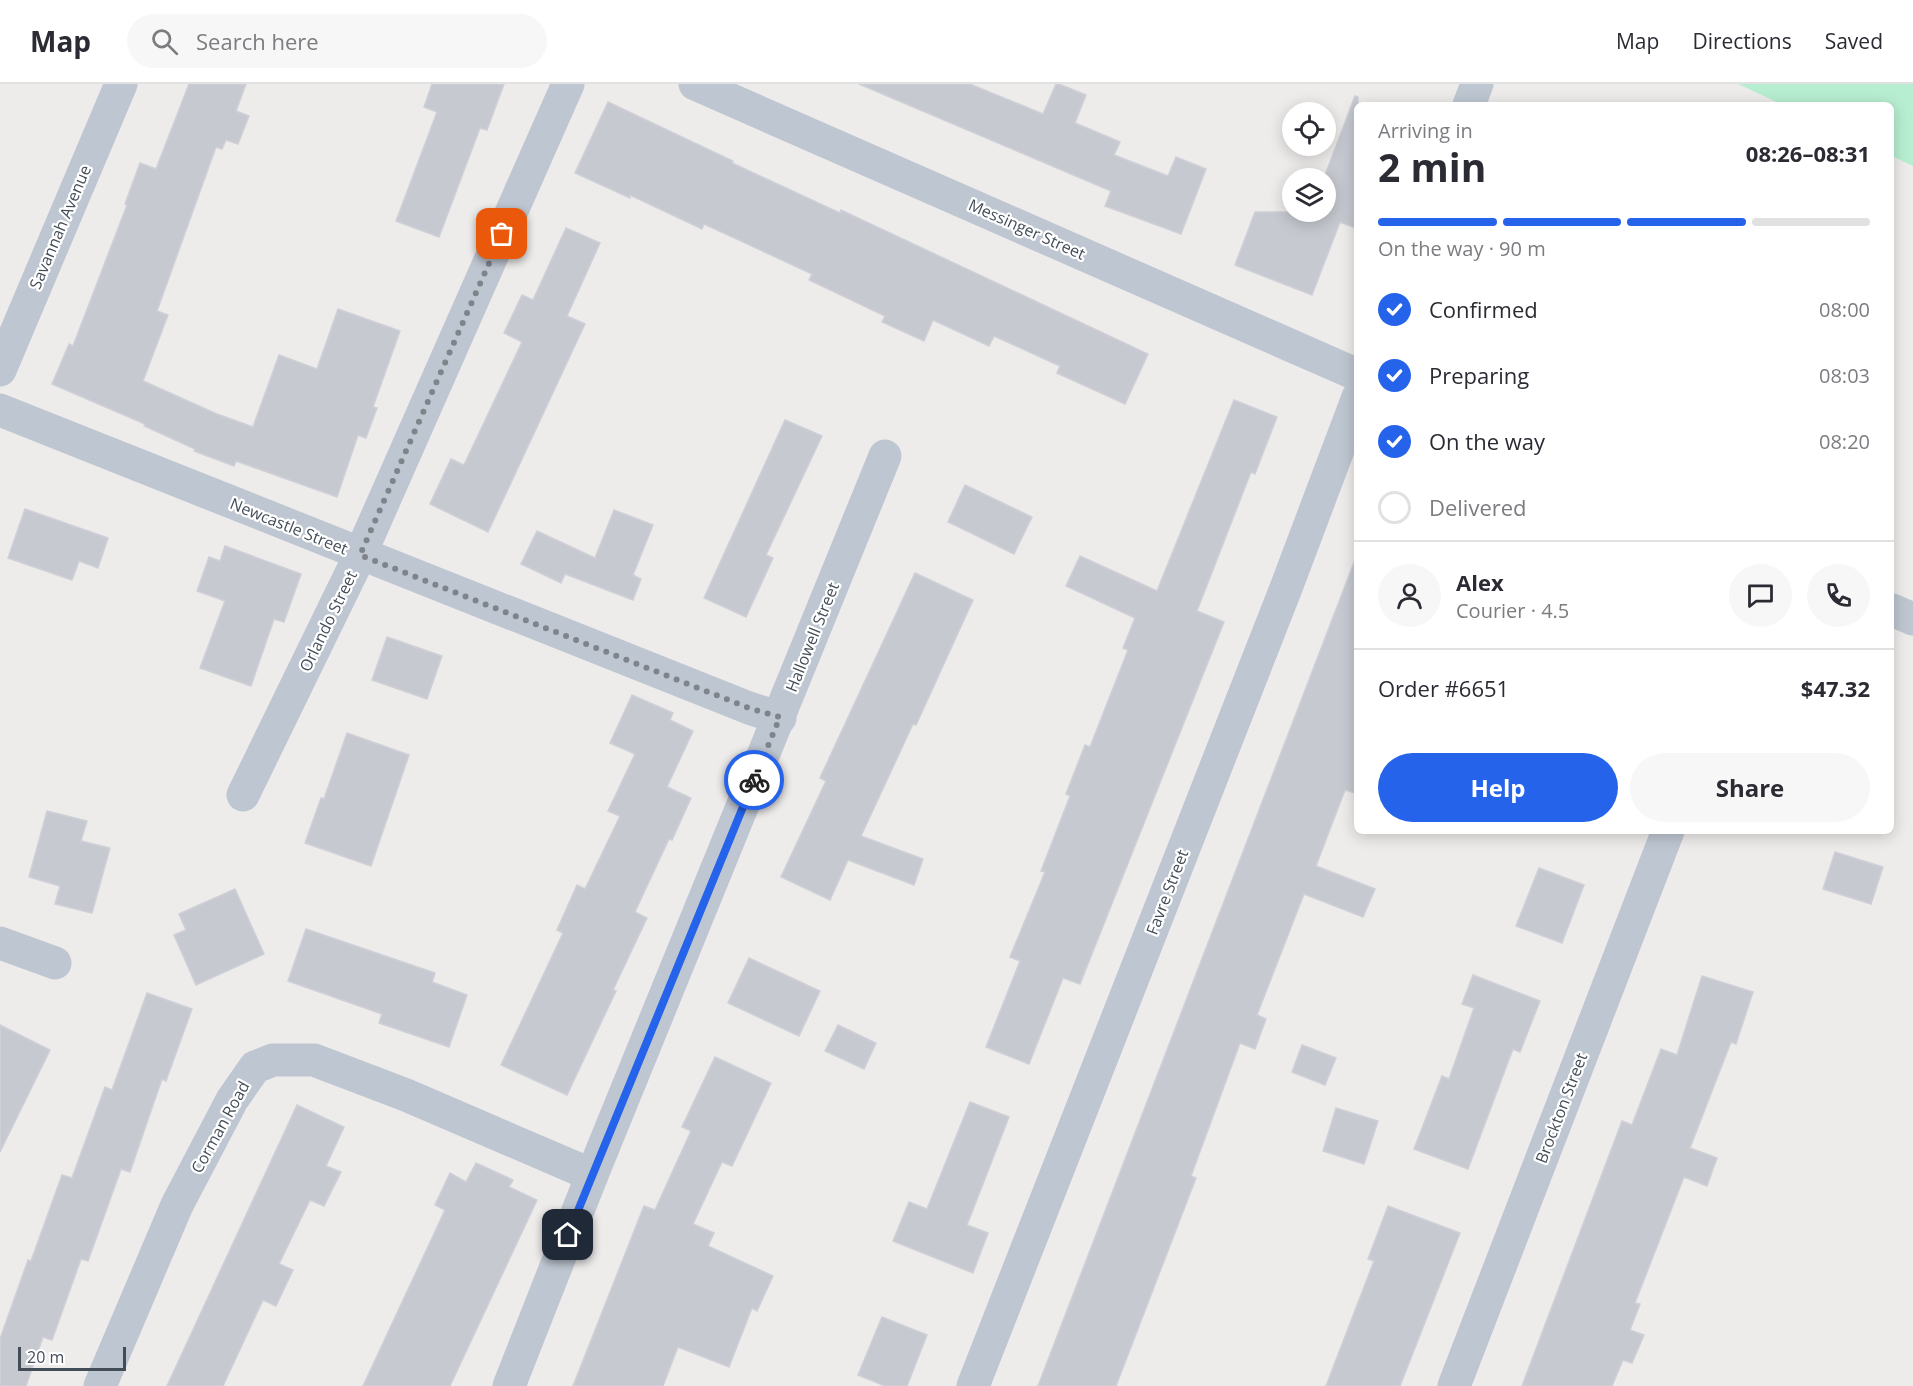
<!DOCTYPE html>
<html lang="en">
<head>
<meta charset="utf-8">
<style>
  :root { --surface:#fff; --page:#f7f7f7; --text:#2b2b33; --muted:#7c7c81; --line:#e1e1e2; --accent:#2563eb }
  body { margin:0; font-family:"Open Sans",sans-serif; background:var(--page); color:var(--text); height:100vh; display:flex; flex-direction:column; font-size:22px; white-space:nowrap }
  * { box-sizing:border-box; margin:0 }
  p { font-size:20px; color:var(--muted) }
  .icon { flex:none; width:33px; height:33px; fill:none; stroke:currentColor; stroke-width:2; stroke-linecap:round; stroke-linejoin:round }
  .map { position:relative; flex:1; overflow:hidden }
  .sheet { position:absolute; left:1354px; top:18px; width:540px; height:732px; display:flex; flex-direction:column; background:var(--surface); border-radius:9px; box-shadow:0 3px 15px #0003 }
  .sheet>* { flex:none }
  .fabs { position:absolute; left:1282px; top:18px; display:grid; gap:12px }
  .fabs a { display:grid; place-items:center; width:54px; height:54px; border-radius:50%; background:var(--surface); box-shadow:0 3px 15px #0003; font-size:30px }
  .scale { position:absolute; left:18px; bottom:15px; width:108px; box-sizing:border-box; padding-left:6px; border:3px solid #434d58; border-top:0; font-size:16px; line-height:21px; white-space:nowrap; color:#434d58; -webkit-text-stroke:4px #fff; paint-order:stroke }
  .pin { position:absolute; display:grid; place-items:center; width:51px; height:51px; color:#fff; margin:-26px; border-radius:12px; box-shadow:0 3px 9px #0006 }
  .courier { position:absolute; display:grid; place-items:center; width:60px; height:60px; margin:-30px; border:4px solid #2563eb; border-radius:50%; background:#fff; color:#222; box-shadow:0 2px 8px #0007 }
  .headline em { font-style:normal; font-weight:700 }
  .headline div { display:flex; flex-direction:column-reverse }
  .headline { display:flex; align-items:center; justify-content:space-between; height:102px; padding:0 24px }
  h1 { font-size:39px; font-weight:700; line-height:45px }
  .bar { display:grid; grid-template-columns:repeat(4,1fr); gap:9px 6px; align-content:center; height:72px; padding:0 24px }
  .bar i { height:8px; border-radius:4px; background:var(--line) }
  .bar .on { background:var(--accent) }
  .bar p { grid-column:span 4 }
  .line { display:flex; align-items:center; gap:15px; padding:0 24px; border-top:2px solid var(--line) }
  .line div { flex:1 }
  .round { display:grid; place-items:center; flex:none; width:63px; height:63px; border-radius:32px; background:var(--page) }
  ol { padding:0 24px; list-style:none }
  li { display:flex; align-items:center; gap:18px; height:66px }
  li p { margin-inline-start:auto }
  li .icon { padding:6px; border-radius:50%; background:var(--accent); color:#fff; stroke-width:4 }
  li:last-child { color:var(--muted) }
  li i { width:33px; height:33px; border:3px solid var(--line); border-radius:50% }
  .primary-button { display:flex; gap:12px; margin-top:auto; padding:12px 24px }
  .primary-button a { flex:1; height:69px; border-radius:36px; background:var(--accent); color:#fff; font-size:24px; font-weight:700; line-height:69px; text-align:center }
  .primary-button a+a { background:var(--page); color:var(--text) }
  header { display:flex; align-items:center; gap:36px; box-sizing:border-box; height:84px; padding:0 30px; background:var(--surface); border-bottom:2px solid var(--line) }
  header strong { font-size:28px }
  nav { display:flex; gap:33px; margin-inline-start:auto; font-size:21px }
  .search { width:420px; height:54px; background:var(--page); display:flex; align-items:center; gap:15px; box-sizing:border-box; padding:0 21px; border-radius:33px; color:var(--muted); font-size:22px }
  .map>svg:first-child { display:block }
</style>
</head>
<body>
<header>
<strong>Map</strong>
<div class="search"><svg class="icon" aria-label="search" viewBox="0 0 24 24"><circle cx="10" cy="10" r="6"/><path d="M15 15l6 6"/></svg>Search here</div>
<nav><a>Map</a><a>Directions</a><a>Saved</a></nav>
</header>
<div class="map">
<svg width="1913" height="1302" viewBox="0 0 1913 1302">
  <rect width="100%" height="100%" fill="#eeebeb"/>
  <polygon fill="#b7eed1" points="1738,0 1913,0 1913,82 1892,72 1892,21 1783,21"/>
  <g fill="#c7c9d1" stroke="#cfd0d7" stroke-width="1.5">
    <polygon points="189,0 246,0 236,27 249,32 238,60 226,56 222,65 216,63 157,227 168,231 143,297 217,330 253,343 279,271 317,285 338,225 400,247 373,323 377,324 366,354 358,351 337,413 236,377 234,382 194,367 195,365 144,342 145,340 52,300 69,260 73,262 127,121 125,120 140,79 156,85"/>
    <polygon points="432,0 504,0 487,46 480,44 439,153 396,137 437,28 424,23"/>
    <polygon points="859,0 970,0 1043,30 1056,0 1059,0 1086,11 1075,39 1120,58 1114,71 1168,92 1176,73 1206,85 1181,150 1105,122 1111,107"/>
    <polygon points="1355,12 1358,13 1358,145 1340,138 1312,211 1235,181 1255,128 1292,128 1293,125 1293,128 1326,128 1326,94 1324,94"/>
    <polygon points="608,18 733,77 732,79 840,129 841,126 1148,270 1125,320 1057,289 1060,282 994,252 989,262 933,236 924,257 882,238 885,232 809,196 812,190 704,140 702,145 630,111 630,114 575,89"/>
    <polygon points="566,144 600,159 567,232 585,240 488,448 430,420 451,375 464,381 522,258 504,249 522,211 533,216"/>
    <polygon points="1234,316 1277,333 1255,390 1251,388 1197,527 1224,538 1080,900 1063,894 1029,980 986,963 1020,877 1010,873 1045,788 1041,787 1070,712 1066,710 1085,661 1090,663 1128,566 1123,564 1135,534 1066,502 1080,472 1157,507"/>
    <polygon points="785,336 822,352 766,471 773,474 746,533 704,514"/>
    <polygon points="965,401 1032,433 1014,470 948,438"/>
    <polygon points="25,425 108,454 98,484 79,477 72,496 8,474"/>
    <polygon points="614,426 653,441 633,491 641,495 633,516 565,490 561,499 521,480 537,447 595,474"/>
    <polygon points="225,462 301,490 284,538 274,535 251,602 200,584 225,517 197,507 209,473 220,477"/>
    <polygon points="1355,476 1358,477 1358,710 1345,706 1316,782 1375,805 1363,833 1304,810 1257,931 1266,935 1255,965 1240,959 1191,1092 1196,1094 1116,1302 1038,1302"/>
    <polygon points="915,489 973,516 916,641 913,640 861,752 923,775 914,801 848,776 830,816 781,793 826,697 820,694"/>
    <polygon points="387,553 442,572 427,615 372,596"/>
    <polygon points="632,611 673,629 670,636 693,647 667,703 691,714 672,756 669,755 635,828 647,834 613,906 616,907 567,1011 501,981 563,849 557,846 577,801 585,805 620,732 608,727 635,670 610,659"/>
    <polygon points="347,649 409,671 371,782 305,759 321,714 324,715"/>
    <polygon points="47,727 87,737 81,757 110,764 92,829 55,820 60,802 29,793"/>
    <polygon points="1835,768 1883,783 1871,820 1823,805"/>
    <polygon points="1539,784 1584,801 1562,859 1516,842"/>
    <polygon points="235,805 264,870 196,901 174,851 186,846 179,830"/>
    <polygon points="306,845 435,889 432,898 467,911 449,963 379,939 382,930 288,897"/>
    <polygon points="749,874 820,907 799,952 728,919"/>
    <polygon points="1473,891 1540,917 1520,968 1513,965 1468,1085 1414,1065 1442,992 1449,995 1474,924 1462,920"/>
    <polygon points="1702,892 1753,908 1736,960 1731,958 1690,1064 1717,1074 1707,1102 1684,1093 1635,1219 1640,1220 1630,1246 1644,1251 1632,1279 1623,1276 1612,1302 1522,1302 1622,1037 1632,1041 1661,965 1677,971"/>
    <polygon points="147,909 192,925 166,997 162,995 130,1088 121,1085 88,1177 81,1175 52,1256 43,1253 26,1302 0,1302 0,1255 28,1176 31,1177 62,1091 72,1094 105,1003 112,1006"/>
    <polygon points="0,941 50,966 0,1068"/>
    <polygon points="838,941 876,959 864,985 825,967"/>
    <polygon points="1302,961 1336,974 1325,1001 1292,988"/>
    <polygon points="715,973 771,999 732,1082 722,1078 693,1140 714,1149 708,1162 773,1192 757,1227 752,1224 729,1283 678,1263 663,1302 573,1302 644,1122 655,1126 691,1047 682,1043"/>
    <polygon points="970,1018 1009,1033 967,1141 988,1149 973,1189 893,1157 909,1118 927,1125"/>
    <polygon points="297,1021 344,1043 326,1082 341,1088 324,1122 310,1116 279,1180 293,1186 276,1222 263,1216 223,1302 167,1302"/>
    <polygon points="1336,1024 1378,1037 1364,1080 1323,1067"/>
    <polygon points="476,1079 513,1096 509,1103 537,1116 450,1302 363,1302 445,1126 435,1121 450,1089 466,1098"/>
    <polygon points="1388,1122 1460,1149 1400,1302 1326,1302 1374,1177 1368,1175"/>
    <polygon points="882,1233 927,1251 907,1302 885,1302 858,1291"/>
  </g>
  <g fill="none" stroke-linecap="round" stroke-linejoin="round">
    <g stroke="#bec6d1" stroke-width="33">
      <polyline points="695,0 1358,291"/>
      <polyline points="1469,21 1477,0"/>
      <polyline points="0,286 121,0"/>
      <polyline points="0,326 749,624 780,634"/>
      <polyline points="1892,526 1913,535"/>
      <polyline points="243,711 360,471 568,0"/>
      <polyline points="0,859 55,879"/>
      <polyline points="100,1302 177,1121 232,1016 255,983 273,976 314,976 406,1011 592,1091"/>
      <polyline points="509,1302 592,1091 885,372"/>
      <polyline points="973,1302 1286,504 1358,313"/>
      <polyline points="1454,1302 1668,747"/>
    </g>
  </g>
  <g fill="none" stroke-linecap="round" stroke-linejoin="round">
    <polyline stroke="#7f848b" stroke-width="6" stroke-dasharray="0 10.8" points="502,150 360,471 749,624 780,633 754,696"/>
    <polyline stroke="#2563eb" stroke-width="8" points="568,1151 754,696"/>
  </g>
  <g text-anchor="middle" dominant-baseline="central" stroke-width="4.5" stroke-linejoin="round" paint-order="stroke">
    <g font-size="16" fill="#434d58" stroke="#fff">
      <text transform="translate(60 143) rotate(-67)">Savannah Avenue</text>
      <text transform="translate(1027 145) rotate(24)">Messinger Street</text>
      <text transform="translate(289 442) rotate(22)">Newcastle Street</text>
      <text transform="translate(328 537) rotate(-64)">Orlando Street</text>
      <text transform="translate(812 553) rotate(-68)">Hallowell Street</text>
      <text transform="translate(1167 808) rotate(-69)">Favre Street</text>
      <text transform="translate(1561 1024) rotate(-69)">Brockton Street</text>
      <text transform="translate(220 1043) rotate(-61)">Corman Road</text>
    </g>
  </g>
</svg>
<div class="fabs">
<a><svg class="icon" aria-label="locate" viewBox="0 0 24 24"><circle cx="12" cy="12" r="6"/><path d="M12 2v4M12 18v4M2 12h4M18 12h4"/></svg></a>
<a><svg class="icon" aria-label="layers" viewBox="0 0 24 24"><path d="M12 4l9 5-9 5-9-5zM3 14l9 5 9-5"/></svg></a>
</div>
<div class="scale">20 m</div>
<div class="pin" style="left:502px;top:150px;background:#ea580c"><svg class="icon" aria-label="bag" viewBox="0 0 24 24"><path d="M5 8h14l-1 12H6zM9 8a3 3 0 0 1 6 0"/></svg></div>
<div class="pin" style="left:568px;top:1151px;background:#1f2937"><svg class="icon" aria-label="home" viewBox="0 0 24 24"><path d="M3 11l9-7 9 7M6 9v11h12V9"/></svg></div>
<div class="courier" style="left:754px;top:696px"><svg class="icon" aria-label="bike" viewBox="0 0 24 24"><circle cx="6" cy="16" r="4"/><circle cx="18" cy="16" r="4"/><path d="M6 16l4-8h5l3 8M10 8l3 8H6M13 5h3"/></svg></div>
<section class="sheet">
<div class="headline"><div><h1>2 min</h1><p>Arriving in</p></div><em>08:26–08:31</em></div>
<div class="bar"><i class="on"></i><i class="on"></i><i class="on"></i><i></i><p>On the way · 90 m</p></div>
<ol>
<li><svg class="icon" aria-label="check" viewBox="0 0 24 24"><path d="M5 12l5 5 9-10"/></svg>Confirmed<p>08:00</p></li>
<li><svg class="icon" aria-label="check" viewBox="0 0 24 24"><path d="M5 12l5 5 9-10"/></svg>Preparing<p>08:03</p></li>
<li><svg class="icon" aria-label="check" viewBox="0 0 24 24"><path d="M5 12l5 5 9-10"/></svg>On the way<p>08:20</p></li>
<li><i></i>Delivered</li>
</ol>
<div class="line" style="height:108px"><a class="round"><svg class="icon" aria-label="person" viewBox="0 0 24 24"><circle cx="12" cy="8" r="4"/><path d="M4 21q1-7 8-7t8 7"/></svg></a><div><b>Alex</b><p>Courier · 4.5</p></div><a class="round"><svg class="icon" aria-label="chat" viewBox="0 0 24 24"><path d="M4 5h16v11H9l-5 4z"/></svg></a><a class="round"><svg class="icon" aria-label="phone" viewBox="0 0 24 24"><path d="M5 4h4l2 5-3 2q2 4 5 5l2-3 5 2v4C11 20 4 13 5 4z"/></svg></a></div>
<div class="line" style="height:78px"><div>Order #6651</div><b>$47.32</b></div>
<div class="primary-button"><a>Help</a><a>Share</a></div>
</section>
</div>
</body>
</html>
